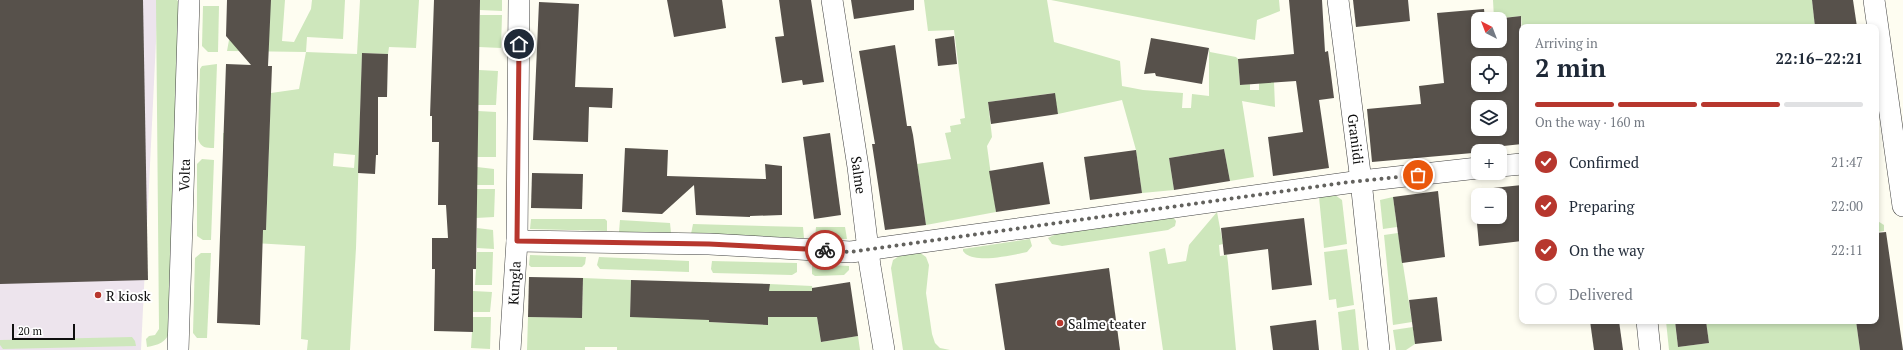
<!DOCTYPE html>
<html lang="en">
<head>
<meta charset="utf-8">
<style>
  :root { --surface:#fff; --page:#f2f2f3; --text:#1f2937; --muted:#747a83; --line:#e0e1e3; --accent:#b7372e }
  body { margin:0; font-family:"PT Serif",serif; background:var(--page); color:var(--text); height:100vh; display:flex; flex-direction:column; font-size:15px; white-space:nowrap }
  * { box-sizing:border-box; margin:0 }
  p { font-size:13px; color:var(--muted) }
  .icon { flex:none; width:22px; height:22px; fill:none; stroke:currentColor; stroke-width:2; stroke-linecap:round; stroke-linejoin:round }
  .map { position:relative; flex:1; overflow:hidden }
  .panel { position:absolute; left:1519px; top:24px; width:360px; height:300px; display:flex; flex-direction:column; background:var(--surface); border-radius:8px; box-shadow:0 2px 6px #0003 }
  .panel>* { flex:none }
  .needle { width:26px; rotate:318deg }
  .tools { position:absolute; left:1471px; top:12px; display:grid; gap:8px }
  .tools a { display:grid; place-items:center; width:36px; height:36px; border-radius:8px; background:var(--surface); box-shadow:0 2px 6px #0003; font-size:20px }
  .scale { position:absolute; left:12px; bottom:10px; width:63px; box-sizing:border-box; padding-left:4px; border:2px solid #0f0f0f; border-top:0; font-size:11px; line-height:14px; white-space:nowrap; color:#0f0f0f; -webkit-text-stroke:3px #fff; paint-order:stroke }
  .pin { position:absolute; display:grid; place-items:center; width:34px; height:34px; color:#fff; margin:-17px; border:2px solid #fff; border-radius:50%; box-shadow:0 1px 4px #0007 }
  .courier { position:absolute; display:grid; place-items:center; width:40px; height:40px; margin:-20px; border:3px solid #b7372e; border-radius:50%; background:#fff; color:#222; box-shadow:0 1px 5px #0007 }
  .head em { font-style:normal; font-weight:600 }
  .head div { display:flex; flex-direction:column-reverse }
  .head { display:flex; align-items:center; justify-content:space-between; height:68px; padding:0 16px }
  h1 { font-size:26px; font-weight:600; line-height:30px }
  .bar { display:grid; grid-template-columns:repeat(4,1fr); gap:6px 4px; align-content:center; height:48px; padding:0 16px }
  .bar i { height:5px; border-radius:3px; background:var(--line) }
  .bar .current { background:var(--accent) }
  .bar p { grid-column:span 4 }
  ol { padding:0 16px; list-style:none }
  li { display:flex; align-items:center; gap:12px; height:44px }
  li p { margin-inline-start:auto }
  li .icon { padding:4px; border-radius:50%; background:var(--accent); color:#fff; stroke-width:4 }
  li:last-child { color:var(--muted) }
  li i { width:22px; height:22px; border:2px solid var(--line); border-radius:50% }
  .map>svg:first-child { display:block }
</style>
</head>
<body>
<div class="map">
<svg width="1903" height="350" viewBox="0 0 1903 350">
  <rect width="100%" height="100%" fill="#fefdf1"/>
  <polygon fill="#ede4ed" points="0,0 158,0 141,350 0,350"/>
  <g fill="#cee7bc" fill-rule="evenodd">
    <path d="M156,0H177L180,4L170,331C166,343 158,345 147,347L146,339L149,336L155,335L159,329Z"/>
    <path d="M271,0H285L282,41L294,42L311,9L312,0H345L343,39L307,37L306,52L357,54L360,0H419L416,48L389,47L388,54L362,53L356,248L350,350H307L308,340L301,339L305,246L252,243L253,230H266L269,148L223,147V133L269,135L271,93L299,89L306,52L227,51L229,40ZM334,153L355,155L354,168L333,166Z"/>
    <polygon points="480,0 502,0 502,11 480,10"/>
    <polygon points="924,0 1047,0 1054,42 1120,61 1122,86 1143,90 1183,93 1182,108 1191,108 1192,94 1209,96 1209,48 1210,52 1236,57 1238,59 1240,85 1250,84 1250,90 1259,90 1259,84 1273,57 1275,107 1242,101 1254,177 1230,181 1224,149 1169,158 1174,190 1142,193 1136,150 1122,100 1058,114 1054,93 988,102 992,137 987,146 996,212 926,225 917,164 951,159 945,133 951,132 950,126 961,124 960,119 965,118 954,30 928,31"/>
    <polygon points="1051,0 1279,0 1280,11 1257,20 1255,40"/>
    <polygon points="1493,0 1812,0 1815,27 1522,27 1521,16 1494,19"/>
    <polygon points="203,6 219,6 218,52 208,52 202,46"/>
    <polygon points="480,15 502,15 501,48 479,47"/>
    <path d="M217,64L214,148C206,148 201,148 198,139L200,69L202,66Z"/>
    <polygon points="479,70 498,71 496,105 478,105"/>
    <polygon points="478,111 496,112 496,157 477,157"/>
    <polygon points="202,159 214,160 211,240 203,240 197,236 197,164"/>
    <polygon points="477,167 494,169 494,185 477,185"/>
    <polygon points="477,189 495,189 494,217 476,218"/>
    <polygon points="1335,195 1342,200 1347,244 1324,248 1319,197"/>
    <polygon points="1393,197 1397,227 1383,229 1380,200"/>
    <polygon points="1217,212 1223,244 1219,245 1220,256 1227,255 1228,263 1236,350 1163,350 1149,252 1165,248 1168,264 1186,261 1189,245"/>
    <polygon points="1173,217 1176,221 1175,226 1168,230 1062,246 1052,244 1048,238 1056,234"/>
    <polygon points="531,219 605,219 607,221 607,231 530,229"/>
    <polygon points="620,220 670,223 671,233 619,232"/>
    <polygon points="1876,220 1884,225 1884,231 1876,232"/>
    <polygon points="693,224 803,227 804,238 691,234"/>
    <polygon points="816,227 845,227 847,239 815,239"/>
    <polygon points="477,228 493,230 494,249 477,248"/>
    <polygon points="1398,233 1412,322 1393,325 1384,235"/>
    <path d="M1030,239L1032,246L1027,252C1013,255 972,265 963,251V249Z"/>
    <polygon points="1347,249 1354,305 1337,308 1336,299 1329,300 1324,252"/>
    <polygon points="477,252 493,252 492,285 475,285"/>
    <polygon points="919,252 926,257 929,265 926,293 932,334 935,343 940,348 950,350 903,350 891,268 893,260 901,255"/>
    <polygon points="201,253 211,253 207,338 197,338 193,333 195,258"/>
    <polygon points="530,255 586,257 585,264 582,267 531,267 529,265"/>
    <polygon points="599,257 689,261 689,272 600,269 597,265"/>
    <polygon points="712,261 797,263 797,272 792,275 713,273 711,269"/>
    <polygon points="812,264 849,266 849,270 844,275 815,276 812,274"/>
    <path d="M583,278L631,280L630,317L698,282H711L709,322L767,325L769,284L812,286L821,342L858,336L860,350H617V347H585V350H527L528,317L582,318ZM783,291H795V317H784Z"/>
    <polygon points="473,291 492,292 490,312 473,312"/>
    <polygon points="1355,309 1359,350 1342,350 1338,312"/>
    <polygon points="473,317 491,317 490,349 471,348"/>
    <polygon points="1666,321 1675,321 1678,347 1709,343 1706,321 1856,321 1860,350 1669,350"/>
    <polygon points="1413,327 1415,344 1406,350 1396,350 1393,330"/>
    <polygon points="132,337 135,341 136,346 3,349 0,345 0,340"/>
  </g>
  <g fill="#57514b" fill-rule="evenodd">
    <polygon points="0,0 143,0 148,280 0,284"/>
    <polygon points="227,0 271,0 268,66 272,66 266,230 263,230 260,325 217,323 226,64 251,65 226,36"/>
    <polygon points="434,0 480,0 476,269 473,269 473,332 434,331 435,269 432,269 432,238 448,238 446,205 438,205 439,142 432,142 432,116 430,116"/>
    <polygon points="667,0 722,0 726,28 674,37"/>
    <polygon points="779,0 811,0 824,82 803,85 802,80 782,83 775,37 784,36"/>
    <polygon points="851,0 914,0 914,10 854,19"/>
    <polygon points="1289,0 1322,0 1325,52 1328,51 1334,98 1319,100 1329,168 1273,176 1268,137 1303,132 1296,81 1240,85 1238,59 1294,54"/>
    <polygon points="1353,0 1408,0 1410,21 1356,27"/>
    <polygon points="1812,0 1853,0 1857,27 1815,27"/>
    <polygon points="539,2 579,4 575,87 613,88 612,108 589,107 588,142 533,140"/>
    <path d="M1484,9L1485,19H1478V41H1500V19H1495L1521,16L1522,144L1494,147L1495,151L1372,162L1367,109L1421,104L1419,86L1444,83L1437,13ZM1478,63H1500V85H1478ZM1478,107H1500V129H1478Z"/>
    <polygon points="954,36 957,64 938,66 935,39"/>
    <polygon points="1151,38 1209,48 1202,84 1156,76 1155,73 1144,74"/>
    <polygon points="895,45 907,126 911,126 913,135 926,225 885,230 872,144 875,144 859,51"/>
    <polygon points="362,53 388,54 387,97 378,97 378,155 376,155 375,174 358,173"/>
    <polygon points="1055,93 1058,114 991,124 988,102"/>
    <polygon points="830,133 841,215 814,219 803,137"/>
    <polygon points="625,148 668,150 667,176 766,179 765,164 782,166 782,215 750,216 750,217 696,215 694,185 662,214 622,212"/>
    <polygon points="1224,149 1230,181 1174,190 1169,158"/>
    <polygon points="1136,150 1142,193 1090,200 1084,157"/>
    <polygon points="1043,162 1050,204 996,212 989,171"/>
    <polygon points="532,173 583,174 582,209 531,208"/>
    <path d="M1522,185V241L1479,246L1474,190ZM1478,195H1500V217H1478Z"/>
    <polygon points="1438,191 1445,257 1402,263 1393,197"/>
    <polygon points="1304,218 1312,285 1272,290 1268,249 1224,255 1221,228"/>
    <polygon points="1886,232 1903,350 1860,350 1856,321 1876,321 1876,233"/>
    <polygon points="1109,268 1120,350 1005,350 995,284"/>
    <polygon points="529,277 583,278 582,318 528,317"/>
    <polygon points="631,280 770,284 769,291 812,291 812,288 850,282 858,336 821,342 817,317 768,317 768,325 709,322 709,320 630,317"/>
    <polygon points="1437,297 1442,341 1415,344 1409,300"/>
    <polygon points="1316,320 1319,350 1273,350 1270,326"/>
    <polygon points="1590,321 1619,321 1623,350 1594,350"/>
    <polygon points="1675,321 1706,321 1709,343 1678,347"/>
  </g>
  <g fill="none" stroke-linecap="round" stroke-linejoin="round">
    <defs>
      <g id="minor">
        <polyline points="832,0 858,167 870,266 884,350"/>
        <polyline points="1338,0 1361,181 1379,350"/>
        <polyline points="1874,0 1903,206"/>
        <polyline points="1500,166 1522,164"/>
        <polyline points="517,241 709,244 851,252 1361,181 1478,168"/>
        <polyline points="1647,321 1650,350"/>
        <polyline points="178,350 189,0"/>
        <polyline points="510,350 517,241 519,0"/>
      </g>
    </defs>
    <use href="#minor" stroke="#424242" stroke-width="22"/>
    <use href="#minor" stroke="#fff" stroke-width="21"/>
  </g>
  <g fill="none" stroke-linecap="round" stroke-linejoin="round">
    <polyline stroke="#63625e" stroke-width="4" stroke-dasharray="0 7.2" points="825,250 851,252 1350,182 1418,175"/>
    <polyline stroke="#b7372e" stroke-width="5" points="519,44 517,241 709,244 825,250"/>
  </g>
  <g fill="#b7372e" stroke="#fff" stroke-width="1.5">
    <circle cx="98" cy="295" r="4"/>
    <circle cx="1060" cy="323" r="4"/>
  </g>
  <g text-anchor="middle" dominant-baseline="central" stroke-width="4" stroke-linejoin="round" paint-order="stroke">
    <g font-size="14" fill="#0f0f0f" stroke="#fff">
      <text transform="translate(1356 139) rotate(83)">Graniidi</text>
      <text transform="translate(184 175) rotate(-88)">Volta</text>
      <text transform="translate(859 175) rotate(82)">Salme</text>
      <text transform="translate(514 283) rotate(-87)">Kungla</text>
    </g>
    <g font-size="14" fill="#0f0f0f" stroke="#fff" text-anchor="start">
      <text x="106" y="295">R kiosk</text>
      <text x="1068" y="323">Salme teater</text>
    </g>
  </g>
</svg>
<div class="tools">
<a><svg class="needle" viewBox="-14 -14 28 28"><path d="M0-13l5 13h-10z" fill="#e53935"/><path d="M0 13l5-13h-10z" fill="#747a83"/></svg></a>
<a><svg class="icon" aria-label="locate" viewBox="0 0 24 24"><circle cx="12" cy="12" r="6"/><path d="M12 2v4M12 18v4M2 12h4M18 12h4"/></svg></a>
<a><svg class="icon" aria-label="layers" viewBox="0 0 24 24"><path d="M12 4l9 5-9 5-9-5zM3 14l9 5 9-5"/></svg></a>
<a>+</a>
<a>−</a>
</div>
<div class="scale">20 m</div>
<div class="pin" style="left:1418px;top:175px;background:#ea580c"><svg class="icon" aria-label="bag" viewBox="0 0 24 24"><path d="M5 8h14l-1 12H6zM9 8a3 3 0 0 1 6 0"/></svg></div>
<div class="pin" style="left:519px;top:44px;background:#1f2937"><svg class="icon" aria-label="home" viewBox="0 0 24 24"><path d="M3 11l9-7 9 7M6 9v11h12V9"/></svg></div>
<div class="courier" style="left:825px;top:250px"><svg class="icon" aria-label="bike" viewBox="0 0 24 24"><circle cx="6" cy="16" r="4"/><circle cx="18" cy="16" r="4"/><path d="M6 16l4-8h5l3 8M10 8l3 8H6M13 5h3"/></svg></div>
<section class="panel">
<div class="head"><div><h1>2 min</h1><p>Arriving in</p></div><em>22:16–22:21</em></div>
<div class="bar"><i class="current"></i><i class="current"></i><i class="current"></i><i></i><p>On the way · 160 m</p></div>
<ol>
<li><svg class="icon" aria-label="check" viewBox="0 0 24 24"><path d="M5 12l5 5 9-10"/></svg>Confirmed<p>21:47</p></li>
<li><svg class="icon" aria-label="check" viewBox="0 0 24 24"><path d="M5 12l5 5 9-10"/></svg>Preparing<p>22:00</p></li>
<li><svg class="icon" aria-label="check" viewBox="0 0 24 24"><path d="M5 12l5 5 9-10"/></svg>On the way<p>22:11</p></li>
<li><i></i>Delivered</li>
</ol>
</section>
</div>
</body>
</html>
